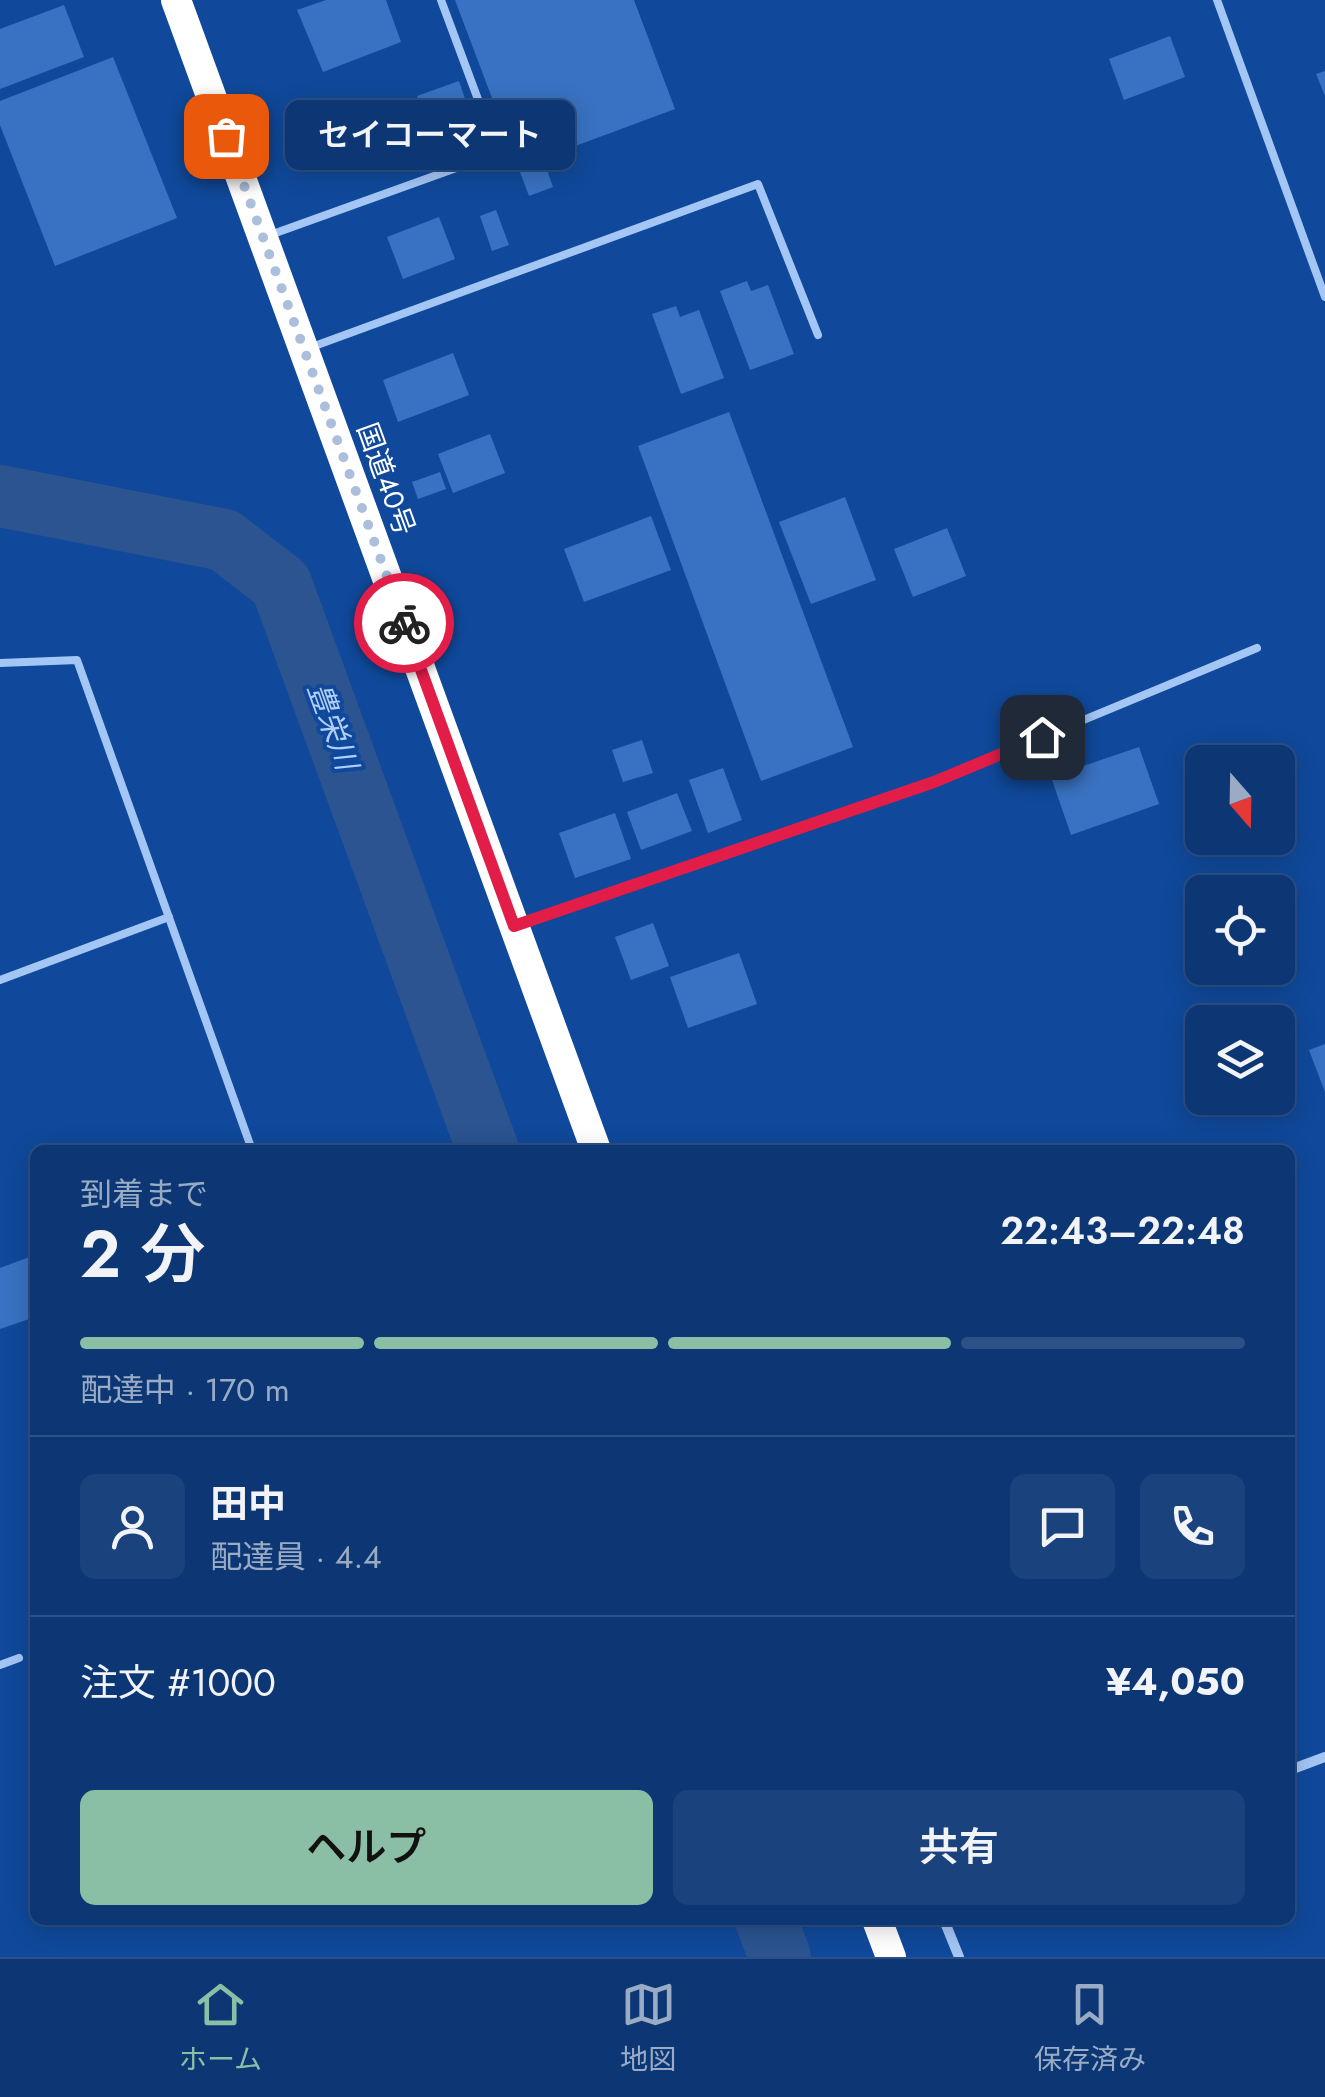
<!DOCTYPE html>
<html lang="ja">
<head>
<meta charset="utf-8">
<style>
  :root { --surface:#0c3774; --page:#1a427c; --text:#f1f3f6; --muted:#9aacc5; --line:#2c5186; --accent:#8abfa5 }
  body { margin:0; font-family:Jost,"Noto Sans JP",sans-serif; background:var(--page); color:var(--text); height:100vh; display:flex; flex-direction:column; font-size:38px; white-space:nowrap }
  * { box-sizing:border-box; margin:0 }
  p { font-size:32px; color:var(--muted) }
  .icon { flex:none; width:55px; height:55px; fill:none; stroke:currentColor; stroke-width:2; stroke-linecap:round; stroke-linejoin:round }
  .map { position:relative; flex:1; overflow:hidden }
  .sheet { position:absolute; left:30px; top:1145px; width:1265px; height:780px; display:flex; flex-direction:column; background:var(--surface); border-radius:15px; box-shadow:0 5px 25px #0003,0 0 0 2px var(--line) }
  .sheet>* { flex:none }
  .needle { width:65px; rotate:160deg }
  .buttons { position:absolute; left:1185px; top:745px; display:grid; gap:20px }
  .buttons a { display:grid; place-items:center; width:110px; height:110px; border-radius:15px; background:var(--surface); box-shadow:0 5px 25px #0003,0 0 0 2px var(--line); font-size:50px }
  .pin { position:absolute; display:grid; place-items:center; width:85px; height:85px; color:#fff; margin:-42px; border-radius:20px; box-shadow:0 5px 15px #0006 }
  .courier { position:absolute; display:grid; place-items:center; width:100px; height:100px; margin:-50px; border:8px solid #e11d48; border-radius:50%; background:#fff; color:#222; box-shadow:0 2px 12px #0007 }
  .bubble { position:absolute; height:70px; border-radius:15px; background:var(--surface); box-shadow:0 5px 25px #0003,0 0 0 2px var(--line); font-size:32px; font-weight:600; line-height:70px; text-align:center }
  .summary em { font-style:normal; font-weight:600 }
  .summary div { display:flex; flex-direction:column-reverse }
  .summary { display:flex; align-items:center; justify-content:space-between; height:170px; padding:0 50px }
  h1 { font-size:65px; font-weight:600; line-height:75px }
  .bar { display:grid; grid-template-columns:repeat(4,1fr); gap:15px 10px; align-content:center; height:120px; padding:0 50px }
  .bar i { height:12px; border-radius:8px; background:var(--line) }
  .bar .selected { background:var(--accent) }
  .bar p { grid-column:span 4 }
  .line { display:flex; align-items:center; gap:25px; padding:0 50px; border-top:2px solid var(--line) }
  .line div { flex:1 }
  .round { display:grid; place-items:center; flex:none; width:105px; height:105px; border-radius:15px; background:var(--page) }
  .primary-button { display:flex; gap:20px; margin-top:auto; padding:20px 50px }
  .primary-button a { flex:1; height:115px; border-radius:15px; background:var(--accent); color:#111; font-size:40px; font-weight:600; line-height:115px; text-align:center }
  .primary-button a+a { background:var(--page); color:var(--text) }
  .dock { display:flex; justify-content:space-around; align-items:center; height:140px; border-top:2px solid var(--line); background:var(--surface); font-size:28px; color:var(--muted) }
  .dock a { display:grid; justify-items:center; gap:5px }
  .dock .selected { color:var(--accent) }
  .map>svg:first-child { display:block }
</style>
</head>
<body>
<div class="map">
<svg width="1325" height="1957" viewBox="0 0 1325 1957">
  <rect width="100%" height="100%" fill="#10499b"/>
  <g fill="none" stroke-linecap="round" stroke-linejoin="round">
    <g stroke="#2b5491" stroke-width="62">
      <polyline points="0,496 224,540 281,584 488,1150"/>
      <polyline points="766,1920 780,1957"/>
    </g>
  </g>
  <g fill="#3972c2">
    <polygon points="326,0 386,0 401,42 323,72 297,10"/>
    <polygon points="455,0 634,0 675,109 543,158 553,187 529,196"/>
    <polygon points="64,5 84,57 0,89 0,29"/>
    <polygon points="1170,36 1185,77 1124,100 1109,59"/>
    <polygon points="113,57 177,218 55,266 0,125 0,101"/>
    <polygon points="1325,71 1325,96 1316,74"/>
    <polygon points="459,81 474,125 433,140 417,96"/>
    <polygon points="496,210 509,245 492,251 480,216"/>
    <polygon points="439,217 455,259 403,279 387,237"/>
    <polygon points="747,281 751,291 768,285 794,354 750,370 720,291"/>
    <polygon points="676,306 680,317 699,310 724,378 681,394 652,314"/>
    <polygon points="453,353 469,395 398,422 383,380"/>
    <polygon points="729,412 853,747 761,781 638,446"/>
    <polygon points="490,434 505,473 453,493 438,454"/>
    <polygon points="440,472 446,489 418,499 412,482"/>
    <polygon points="845,497 876,580 811,604 779,522"/>
    <polygon points="651,516 671,570 584,602 564,549"/>
    <polygon points="947,528 966,576 913,597 894,549"/>
    <polygon points="642,740 653,773 623,782 612,750"/>
    <polygon points="1139,747 1159,804 1071,835 1051,777"/>
    <polygon points="723,768 742,820 708,833 689,780"/>
    <polygon points="677,793 692,831 641,850 627,812"/>
    <polygon points="615,813 631,859 575,878 559,833"/>
    <polygon points="653,923 669,966 631,980 615,937"/>
    <polygon points="739,953 757,1004 688,1028 670,977"/>
    <polygon points="1325,1044 1325,1092 1309,1050"/>
    <polygon points="35,1255 35,1317 0,1329 0,1268"/>
  </g>
  <g fill="none" stroke-linecap="round" stroke-linejoin="round">
    <g stroke="#a4c6f5" stroke-width="8">
      <polyline points="1217,0 1325,297"/>
      <polyline points="270,235 498,153 441,0"/>
      <polyline points="309,348 758,184 818,335"/>
      <polyline points="0,663 77,660 252,1150"/>
      <polyline points="522,924 934,782 1257,648"/>
      <polyline points="0,980 169,917"/>
      <polyline points="0,1665 19,1658"/>
    </g>
    <g stroke="#a4c6f5" stroke-width="10">
      <polyline points="1290,1770 1325,1757"/>
      <polyline points="944,1920 959,1957"/>
    </g>
    <g stroke="#fff" stroke-width="30">
      <polyline points="176,0 596,1150"/>
      <polyline points="877,1920 891,1957"/>
    </g>
  </g>
  <g fill="none" stroke-linecap="round" stroke-linejoin="round">
    <polyline stroke="#abbfdc" stroke-width="10" stroke-dasharray="0 18" points="226,136 404,623"/>
    <polyline stroke="#e11d48" stroke-width="12" points="404,623 514,926 934,782 1042,737"/>
  </g>
  <g text-anchor="middle" dominant-baseline="central" stroke-width="8" stroke-linejoin="round" paint-order="stroke">
    <g font-size="28" fill="#fff" stroke="#10499b">
      <text transform="translate(386 479) rotate(70)">国道40号</text>
    </g>
    <g font-size="30" font-style="italic" fill="#b0d0fb" stroke="#10499b">
      <text transform="translate(333 726) rotate(70)">豊栄川</text>
    </g>
  </g>
</svg>
<div class="buttons">
<a><svg class="needle" viewBox="-14 -14 28 28"><path d="M0-13l5 13h-10z" fill="#e53935"/><path d="M0 13l5-13h-10z" fill="#9aacc5"/></svg></a>
<a><svg class="icon" aria-label="locate" viewBox="0 0 24 24"><circle cx="12" cy="12" r="6"/><path d="M12 2v4M12 18v4M2 12h4M18 12h4"/></svg></a>
<a><svg class="icon" aria-label="layers" viewBox="0 0 24 24"><path d="M12 4l9 5-9 5-9-5zM3 14l9 5 9-5"/></svg></a>
</div>
<div class="pin" style="left:226px;top:136px;background:#ea580c"><svg class="icon" aria-label="bag" viewBox="0 0 24 24"><path d="M5 8h14l-1 12H6zM9 8a3 3 0 0 1 6 0"/></svg></div>
<div class="pin" style="left:1042px;top:737px;background:#1f2937"><svg class="icon" aria-label="home" viewBox="0 0 24 24"><path d="M3 11l9-7 9 7M6 9v11h12V9"/></svg></div>
<div class="courier" style="left:404px;top:623px"><svg class="icon" aria-label="bike" viewBox="0 0 24 24"><circle cx="6" cy="16" r="4"/><circle cx="18" cy="16" r="4"/><path d="M6 16l4-8h5l3 8M10 8l3 8H6M13 5h3"/></svg></div>
<div class="bubble" style="left:285px;top:100px;width:290px">セイコーマート</div>
<section class="sheet">
<div class="summary"><div><h1>2 分</h1><p>到着まで</p></div><em>22:43–22:48</em></div>
<div class="bar"><i class="selected"></i><i class="selected"></i><i class="selected"></i><i></i><p>配達中 · 170 m</p></div>
<div class="line" style="height:180px"><a class="round"><svg class="icon" aria-label="person" viewBox="0 0 24 24"><circle cx="12" cy="8" r="4"/><path d="M4 21q1-7 8-7t8 7"/></svg></a><div><b>田中</b><p>配達員 · 4.4</p></div><a class="round"><svg class="icon" aria-label="chat" viewBox="0 0 24 24"><path d="M4 5h16v11H9l-5 4z"/></svg></a><a class="round"><svg class="icon" aria-label="phone" viewBox="0 0 24 24"><path d="M5 4h4l2 5-3 2q2 4 5 5l2-3 5 2v4C11 20 4 13 5 4z"/></svg></a></div>
<div class="line" style="height:130px"><div>注文 #1000</div><b>¥4,050</b></div>
<div class="primary-button"><a>ヘルプ</a><a>共有</a></div>
</section>
</div>
<nav class="dock">
<a class="selected"><svg class="icon" aria-label="home" viewBox="0 0 24 24"><path d="M3 11l9-7 9 7M6 9v11h12V9"/></svg>ホーム</a>
<a><svg class="icon" aria-label="map" viewBox="0 0 24 24"><path d="M3 6l6-2 6 2 6-2v14l-6 2-6-2-6 2zM9 4v14M15 6v14"/></svg>地図</a>
<a><svg class="icon" aria-label="saved" viewBox="0 0 24 24"><path d="M7 4h10v16l-5-4-5 4z"/></svg>保存済み</a>
</nav>
</body>
</html>
